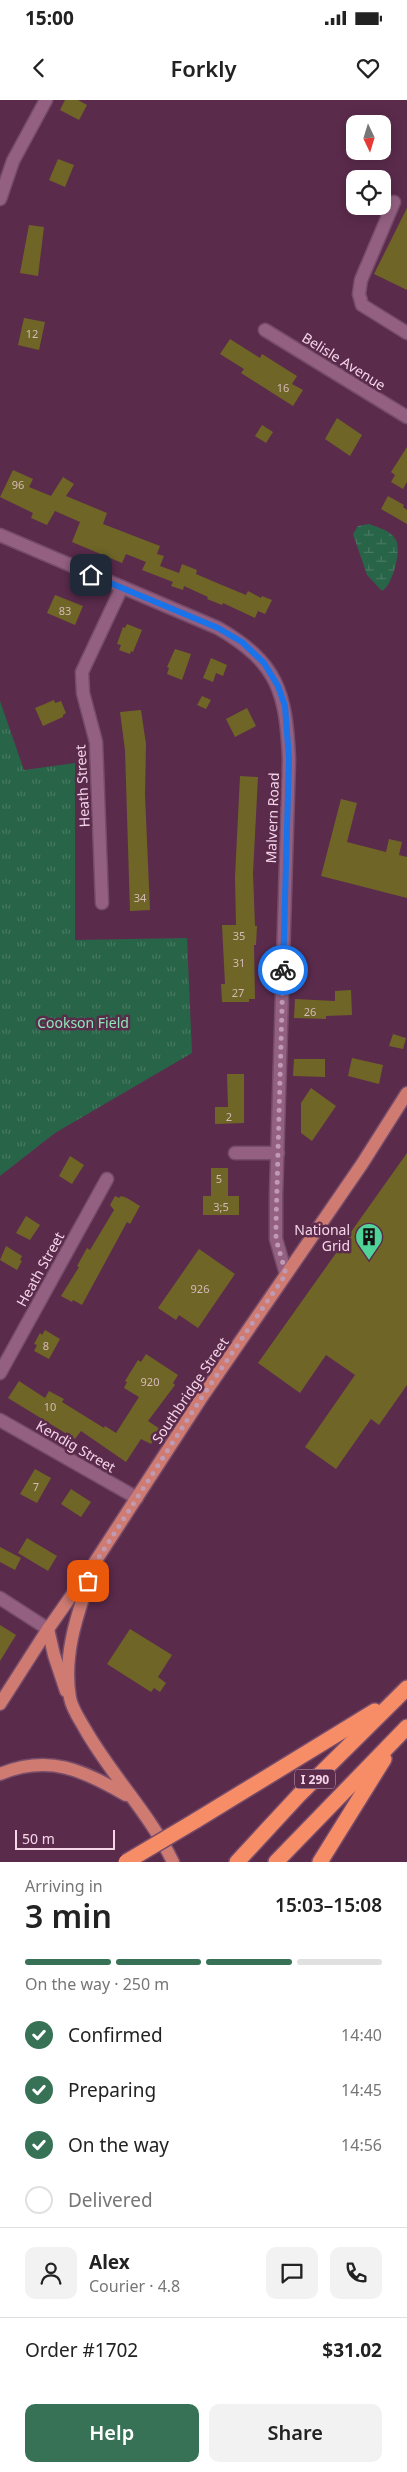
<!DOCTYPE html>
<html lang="en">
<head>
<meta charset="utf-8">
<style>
  :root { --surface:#fff; --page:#f2f2f2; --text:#222; --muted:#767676; --line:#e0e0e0; --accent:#377257 }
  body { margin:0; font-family:"Noto Sans",sans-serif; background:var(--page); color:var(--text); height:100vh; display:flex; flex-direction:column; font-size:19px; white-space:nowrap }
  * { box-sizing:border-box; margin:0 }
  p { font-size:16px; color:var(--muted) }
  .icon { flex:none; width:28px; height:28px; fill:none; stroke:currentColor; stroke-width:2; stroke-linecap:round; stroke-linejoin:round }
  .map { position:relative; height:1762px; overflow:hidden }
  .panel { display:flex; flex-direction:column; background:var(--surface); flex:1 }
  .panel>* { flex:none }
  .needle { width:32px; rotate:176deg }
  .controls { position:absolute; left:346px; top:15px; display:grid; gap:10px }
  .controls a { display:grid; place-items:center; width:45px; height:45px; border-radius:10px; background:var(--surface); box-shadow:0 2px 12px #0003; font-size:25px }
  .scale { position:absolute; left:15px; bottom:12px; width:100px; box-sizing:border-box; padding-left:5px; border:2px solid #f5d6e9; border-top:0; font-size:14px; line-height:18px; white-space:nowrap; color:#f5d6e9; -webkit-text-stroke:4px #5b2b4c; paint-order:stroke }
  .pin { position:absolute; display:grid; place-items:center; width:42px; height:42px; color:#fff; margin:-21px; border-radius:10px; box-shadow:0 2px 8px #0006 }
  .courier { position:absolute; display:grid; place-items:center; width:50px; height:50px; margin:-25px; border:4px solid #1a73e8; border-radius:50%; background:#fff; color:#222; box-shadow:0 1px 6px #0007 }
  .summary em { font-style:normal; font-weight:600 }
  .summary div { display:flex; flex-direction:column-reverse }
  .summary { display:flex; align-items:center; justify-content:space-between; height:85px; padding:0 25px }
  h1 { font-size:32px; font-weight:600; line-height:38px }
  .bar { display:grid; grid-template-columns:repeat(4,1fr); gap:8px 5px; align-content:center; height:60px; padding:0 25px }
  .bar i { height:6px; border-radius:4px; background:var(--line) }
  .bar .on { background:var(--accent) }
  .bar p { grid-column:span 4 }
  .line { display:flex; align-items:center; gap:12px; padding:0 25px; border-top:1px solid var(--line) }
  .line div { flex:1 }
  .round { display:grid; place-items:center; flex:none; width:52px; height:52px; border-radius:10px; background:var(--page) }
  ol { padding:0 25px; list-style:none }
  li { display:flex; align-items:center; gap:15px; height:55px }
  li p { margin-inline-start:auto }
  li .icon { padding:5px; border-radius:50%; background:var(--accent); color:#fff; stroke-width:4 }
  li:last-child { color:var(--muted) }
  li i { width:28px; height:28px; border:2px solid var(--line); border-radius:50% }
  .primary-button { display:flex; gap:10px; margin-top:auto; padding:10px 25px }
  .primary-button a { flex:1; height:58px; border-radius:10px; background:var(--accent); color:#fff; font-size:20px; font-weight:600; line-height:58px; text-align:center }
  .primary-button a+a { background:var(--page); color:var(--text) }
  .status { display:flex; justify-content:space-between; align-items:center; height:35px; padding:0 25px; background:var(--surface); direction:ltr }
  .status svg { height:14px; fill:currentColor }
  header { display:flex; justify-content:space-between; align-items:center; height:65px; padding:0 25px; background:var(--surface); font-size:22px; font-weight:600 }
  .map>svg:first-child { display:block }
</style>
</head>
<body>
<div class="status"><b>15:00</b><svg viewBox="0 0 49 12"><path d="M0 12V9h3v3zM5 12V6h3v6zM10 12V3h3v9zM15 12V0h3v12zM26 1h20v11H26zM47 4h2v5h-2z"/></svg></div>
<header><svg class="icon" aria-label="back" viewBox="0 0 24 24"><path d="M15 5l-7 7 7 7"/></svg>Forkly<svg class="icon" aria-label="heart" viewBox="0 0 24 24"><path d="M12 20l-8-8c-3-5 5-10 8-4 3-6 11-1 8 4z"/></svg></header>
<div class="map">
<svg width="407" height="1762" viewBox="0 0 407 1762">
  <defs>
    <pattern id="grass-tufts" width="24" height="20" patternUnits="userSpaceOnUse" patternTransform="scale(1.25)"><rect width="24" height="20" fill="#286448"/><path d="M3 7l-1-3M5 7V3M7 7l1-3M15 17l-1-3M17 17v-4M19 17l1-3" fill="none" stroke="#487962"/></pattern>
    <pattern id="wetland-marsh" width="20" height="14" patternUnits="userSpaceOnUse" patternTransform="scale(1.25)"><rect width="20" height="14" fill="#286448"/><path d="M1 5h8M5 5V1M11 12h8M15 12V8" fill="none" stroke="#487962"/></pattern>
  </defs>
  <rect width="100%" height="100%" fill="#5b2b4c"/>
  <polygon fill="url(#grass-tufts)" points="0,601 24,670 75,663 75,840 187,838 192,953 55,1033 0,1076"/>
  <path fill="url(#wetland-marsh)" d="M369,424C379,428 390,430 396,440C402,451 392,486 382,491L367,475L353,434L358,426Z"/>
  <g fill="#6f6527">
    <polygon points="65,0 78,0 87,5 79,20 60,10"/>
    <polygon points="58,59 74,65 65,87 49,80"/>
    <polygon points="407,108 407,190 374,174"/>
    <polygon points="29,125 44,127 38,176 20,173"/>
    <polygon points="24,218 45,222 39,250 18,245"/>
    <polygon points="230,239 260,258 262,254 297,276 292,284 303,290 293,306 241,273 244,269 220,254"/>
    <polygon points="337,318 362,335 350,356 325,339"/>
    <polygon points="262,325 273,332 266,343 255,336"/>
    <polygon points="407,347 407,382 403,389 391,382 395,375 391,372"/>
    <polygon points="13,370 33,379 29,387 51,396 63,377 74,384 66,396 107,413 103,424 160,446 157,454 164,456 160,466 179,473 182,464 197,470 196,474 217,483 246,495 248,491 261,498 262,496 272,500 265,514 258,511 255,518 223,503 222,505 207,499 208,497 184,486 183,490 171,486 173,482 142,470 146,462 126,454 122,463 72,442 80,422 55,411 47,425 31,418 33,413 0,397"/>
    <polygon points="388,396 404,405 403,407 407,410 407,424 381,409"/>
    <polygon points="55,495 83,506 75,525 47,513"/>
    <polygon points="127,524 142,530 133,552 131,551 130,554 119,550 121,545 117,544 123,527 125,528"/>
    <polygon points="175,549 191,554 182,580 167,574 169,568 167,567"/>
    <polygon points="211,558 227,565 223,576 216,573 213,582 203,578"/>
    <polygon points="202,596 211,600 206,609 197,605"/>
    <polygon points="54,600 55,603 61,601 66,613 63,615 63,617 43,626 35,608"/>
    <polygon points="247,608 256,626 235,637 226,619"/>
    <polygon points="141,610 146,644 145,695 150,810 130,811 125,650 120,612"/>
    <polygon points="240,676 258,677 253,773 255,826 257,826 256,845 254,845 255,899 249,899 249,902 222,902 221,884 225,884 222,825 236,825 235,777"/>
    <polygon points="341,699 357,703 347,742 386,752 389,739 402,742 399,755 407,757 407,798 321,776"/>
    <polygon points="351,890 352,915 326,916 326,919 294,918 295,899 335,901 335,891"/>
    <polygon points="393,934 406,938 403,949 389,946"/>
    <polygon points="352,958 383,965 379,984 348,976"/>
    <polygon points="294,959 325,959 325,977 293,976"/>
    <polygon points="227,974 244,974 244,1023 215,1024 215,1007 228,1007"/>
    <polygon points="311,988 336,1006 312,1041 301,1033 301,1003"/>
    <polygon points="407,1053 407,1285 379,1325 371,1319 336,1369 305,1347 355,1275 326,1255 300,1293 258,1263"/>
    <polygon points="70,1056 84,1065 72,1084 59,1076"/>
    <polygon points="211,1068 228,1068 228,1096 239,1096 239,1115 203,1115 203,1096 211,1096"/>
    <polygon points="115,1096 119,1098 121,1096 127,1098 140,1106 130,1124 127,1122 82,1205 73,1200 72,1202 61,1196 79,1167 77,1166 87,1148 90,1150 114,1110 110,1105"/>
    <polygon points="26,1116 40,1125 30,1140 16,1133"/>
    <polygon points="6,1146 22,1156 20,1160 22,1161 17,1170 0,1160"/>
    <polygon points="199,1149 235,1174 198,1228 179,1215 176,1220 158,1208"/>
    <polygon points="45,1230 60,1239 49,1259 34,1251 37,1245 34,1244 40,1233 42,1235"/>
    <polygon points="146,1254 178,1275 173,1283 175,1285 148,1321 160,1329 151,1344 141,1339 126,1362 81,1331 75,1339 8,1298 19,1281 45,1298 49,1291 64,1299 62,1302 104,1328 105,1326 116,1333 139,1297 124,1288 127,1282 125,1281 138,1260 141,1262"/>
    <polygon points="35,1369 51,1378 37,1403 20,1394"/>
    <polygon points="71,1389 91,1402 81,1417 61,1404"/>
    <polygon points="27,1438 57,1456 48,1471 18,1453"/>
    <polygon points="0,1447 21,1458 15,1470 0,1462"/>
    <polygon points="0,1525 16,1535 0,1561"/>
    <polygon points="130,1529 172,1555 158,1577 166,1583 160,1592 154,1588 151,1592 107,1564"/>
  </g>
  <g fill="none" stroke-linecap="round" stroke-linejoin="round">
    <defs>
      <g id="street">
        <polyline points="0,99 13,61 46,0"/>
        <polyline points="394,102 361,180 359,194 362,205 407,233"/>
        <polyline points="265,230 407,317"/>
        <path d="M0,435L218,528C278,563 286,592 289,659L276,1096V1139L286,1174"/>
        <polyline points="102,803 96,642 83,593 82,572 122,487"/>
        <polyline points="235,1053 278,1053"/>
        <polyline points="0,1273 107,1079"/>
        <polyline points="0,1320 137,1398"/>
        <polyline points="0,1498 48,1529"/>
      </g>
      <g id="primary">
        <path d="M89,1480C76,1518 63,1557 70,1598C72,1609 80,1620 85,1629C111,1675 150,1714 173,1762"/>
        <polyline points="48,1529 54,1555 66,1591"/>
        <polyline points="0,1604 48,1529 93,1465 202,1297 362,1064 407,993"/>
        <path d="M0,1674C49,1654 83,1670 126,1695"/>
      </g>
      <g id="highway">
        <polyline points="195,1721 375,1611"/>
        <polyline points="237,1762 299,1695 407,1588"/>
        <polyline points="276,1762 407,1627"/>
        <polyline points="320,1762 384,1659"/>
      </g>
    </defs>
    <use href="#street" stroke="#764c69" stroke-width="15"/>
    <use href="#primary" stroke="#764c69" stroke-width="15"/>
    <use href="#highway" stroke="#764c69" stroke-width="18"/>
    <use href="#street" stroke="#946082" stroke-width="12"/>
    <use href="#primary" stroke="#cf7b72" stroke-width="12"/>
    <use href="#highway" stroke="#f68d67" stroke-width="15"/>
    <defs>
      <polyline id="highway-bridge" points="126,1762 195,1721"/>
    </defs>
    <use href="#highway-bridge" stroke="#764c69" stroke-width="18" stroke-linecap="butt"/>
    <use href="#highway-bridge" stroke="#f68d67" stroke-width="15"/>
  </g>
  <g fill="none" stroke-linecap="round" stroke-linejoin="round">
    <polyline stroke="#bf9ab2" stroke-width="5" stroke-dasharray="0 9" points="88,1481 94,1465 202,1297 286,1174 276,1139 276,1124 283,870"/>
    <polyline stroke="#1a73e8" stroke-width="6" points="91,475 218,528 242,542 264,563 278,586 285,606 289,659 283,870"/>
  </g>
  <defs>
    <symbol id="building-pin" viewBox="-11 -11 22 30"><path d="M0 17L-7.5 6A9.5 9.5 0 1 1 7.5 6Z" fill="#50d398" stroke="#5b2b4c"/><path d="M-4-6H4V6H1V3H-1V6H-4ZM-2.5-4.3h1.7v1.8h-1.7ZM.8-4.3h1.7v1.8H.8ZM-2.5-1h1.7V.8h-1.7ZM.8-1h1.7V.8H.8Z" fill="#111"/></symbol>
  </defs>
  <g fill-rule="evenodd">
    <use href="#building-pin" x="353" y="1121" width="32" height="43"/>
  </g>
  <g text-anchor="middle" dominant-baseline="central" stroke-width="5" stroke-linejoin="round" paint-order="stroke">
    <g font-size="11" fill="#d4bab8">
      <text x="32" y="233">12</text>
      <text x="283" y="287">16</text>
      <text x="18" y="384">96</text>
      <text x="65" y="510">83</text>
      <text x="140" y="797">34</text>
      <text x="239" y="835">35</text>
      <text x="239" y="862">31</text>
      <text x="238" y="892">27</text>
      <text x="310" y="911">26</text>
      <text x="229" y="1016">2</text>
      <text x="219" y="1078">5</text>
      <text x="221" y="1106">3;5</text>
      <text x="200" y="1188">926</text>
      <text x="46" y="1245">8</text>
      <text x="150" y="1281">920</text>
      <text x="50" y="1306">10</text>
      <text x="36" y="1386">7</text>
    </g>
    <rect fill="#5b2b4c" stroke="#c7a3ba" stroke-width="1" x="295" y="1669.5" width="40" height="19" rx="4"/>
    <g font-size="12" font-weight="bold" fill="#f5d6e9">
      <text x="315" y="1679">I 290</text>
    </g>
    <g font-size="14" fill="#f5d6e9" stroke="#5b2b4c">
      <text transform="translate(344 261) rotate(32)">Belisle Avenue</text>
      <text transform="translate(82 686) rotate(-93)">Heath Street</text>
      <text transform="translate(272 718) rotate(-88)">Malvern Road</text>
      <text transform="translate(40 1169) rotate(-61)">Heath Street</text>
      <text transform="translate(190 1290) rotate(-56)">Southbridge Street</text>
      <text transform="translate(76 1346) rotate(30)">Kendig Street</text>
    </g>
    <g font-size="14" fill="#8ae8b8" stroke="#5b2b4c">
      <text x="83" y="922">Cookson Field</text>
    </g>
    <g font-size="14" fill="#f5d6e9" stroke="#5b2b4c" text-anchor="end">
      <text x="350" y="1129">National<tspan x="350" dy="16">Grid</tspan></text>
    </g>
  </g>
</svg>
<div class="controls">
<a><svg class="needle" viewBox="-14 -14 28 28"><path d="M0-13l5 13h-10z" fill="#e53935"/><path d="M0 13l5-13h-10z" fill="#767676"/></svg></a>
<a><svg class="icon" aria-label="locate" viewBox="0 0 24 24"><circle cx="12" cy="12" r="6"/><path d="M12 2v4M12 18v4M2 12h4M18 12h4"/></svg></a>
</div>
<div class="scale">50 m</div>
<div class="pin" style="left:88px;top:1481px;background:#ea580c"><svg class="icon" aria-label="bag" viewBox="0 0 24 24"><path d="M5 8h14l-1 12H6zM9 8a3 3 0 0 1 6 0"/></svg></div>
<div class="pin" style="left:91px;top:475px;background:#1f2937"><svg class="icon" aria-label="home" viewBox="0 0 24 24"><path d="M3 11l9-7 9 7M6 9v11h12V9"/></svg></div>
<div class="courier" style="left:283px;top:870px"><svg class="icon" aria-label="bike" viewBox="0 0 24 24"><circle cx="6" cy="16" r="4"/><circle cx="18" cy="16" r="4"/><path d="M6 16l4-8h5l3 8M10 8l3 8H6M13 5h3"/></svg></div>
</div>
<section class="panel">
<div class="summary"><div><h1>3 min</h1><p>Arriving in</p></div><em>15:03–15:08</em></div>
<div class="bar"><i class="on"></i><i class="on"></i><i class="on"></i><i></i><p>On the way · 250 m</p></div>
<ol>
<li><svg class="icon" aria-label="check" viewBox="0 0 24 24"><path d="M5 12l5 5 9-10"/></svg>Confirmed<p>14:40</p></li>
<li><svg class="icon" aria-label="check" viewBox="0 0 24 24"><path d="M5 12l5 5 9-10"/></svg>Preparing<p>14:45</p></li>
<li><svg class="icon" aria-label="check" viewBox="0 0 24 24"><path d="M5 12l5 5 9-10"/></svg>On the way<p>14:56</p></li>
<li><i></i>Delivered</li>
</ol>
<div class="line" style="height:90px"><a class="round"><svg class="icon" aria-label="person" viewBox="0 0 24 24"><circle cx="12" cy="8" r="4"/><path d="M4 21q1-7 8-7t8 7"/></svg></a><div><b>Alex</b><p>Courier · 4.8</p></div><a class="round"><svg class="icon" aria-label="chat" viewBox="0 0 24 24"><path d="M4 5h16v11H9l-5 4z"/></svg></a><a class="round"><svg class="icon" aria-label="phone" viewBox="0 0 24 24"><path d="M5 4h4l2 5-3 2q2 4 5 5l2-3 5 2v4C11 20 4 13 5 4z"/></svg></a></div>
<div class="line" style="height:65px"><div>Order #1702</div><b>$31.02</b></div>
<div class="primary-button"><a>Help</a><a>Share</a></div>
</section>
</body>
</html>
